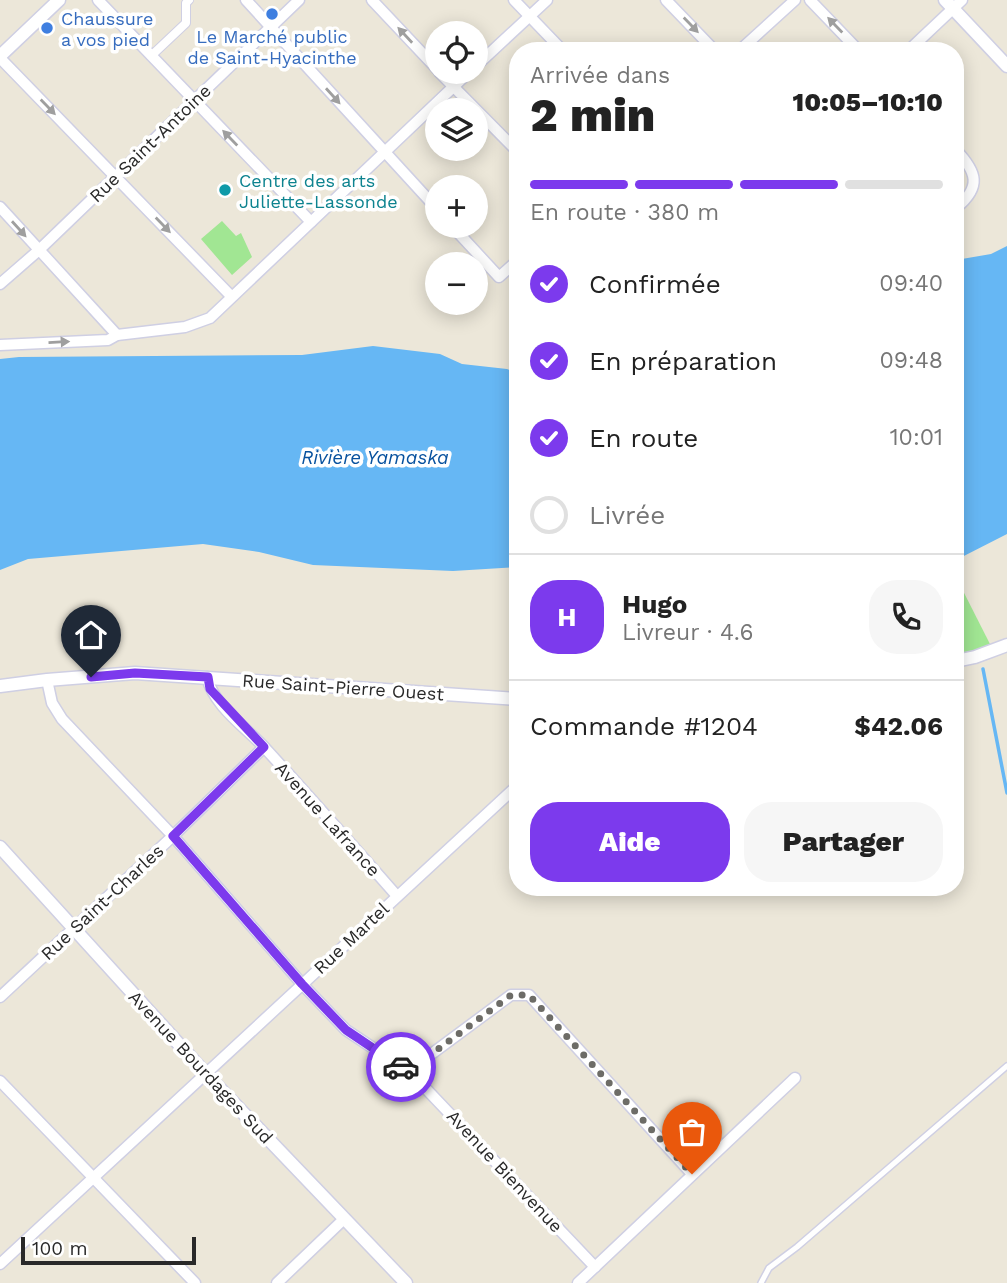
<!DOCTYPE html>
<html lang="fr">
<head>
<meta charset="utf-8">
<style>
  :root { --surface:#fff; --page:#f6f6f6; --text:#222; --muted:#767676; --line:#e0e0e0; --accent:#7c3aed }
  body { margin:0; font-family:"Work Sans",sans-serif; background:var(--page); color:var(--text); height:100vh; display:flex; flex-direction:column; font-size:26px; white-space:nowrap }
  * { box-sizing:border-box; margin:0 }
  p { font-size:23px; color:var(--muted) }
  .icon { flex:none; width:38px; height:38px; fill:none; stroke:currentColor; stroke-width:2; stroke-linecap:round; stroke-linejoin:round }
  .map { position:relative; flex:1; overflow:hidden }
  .details { position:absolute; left:509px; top:42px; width:455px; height:854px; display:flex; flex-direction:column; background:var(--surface); border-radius:28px; box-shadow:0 4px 18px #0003 }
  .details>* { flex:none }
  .controls { position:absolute; left:425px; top:21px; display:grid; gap:14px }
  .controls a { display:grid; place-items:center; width:63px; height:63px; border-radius:50%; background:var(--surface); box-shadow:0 4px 18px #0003; font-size:35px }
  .scale { position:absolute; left:21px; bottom:18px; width:175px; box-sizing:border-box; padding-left:7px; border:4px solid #292929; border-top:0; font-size:19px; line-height:24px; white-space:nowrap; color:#292929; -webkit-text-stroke:5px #fff; paint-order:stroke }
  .pin { position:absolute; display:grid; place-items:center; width:60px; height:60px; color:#fff; margin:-72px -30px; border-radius:50% 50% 50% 0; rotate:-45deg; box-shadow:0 0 7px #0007 }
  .pin .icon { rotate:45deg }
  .courier { position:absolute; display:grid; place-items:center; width:70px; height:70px; margin:-35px; border:5px solid #7c3aed; border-radius:50%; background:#fff; color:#222; box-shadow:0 2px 9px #0007 }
  .headline em { font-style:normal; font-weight:800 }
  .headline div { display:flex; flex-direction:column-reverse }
  .headline { display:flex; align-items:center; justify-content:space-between; height:119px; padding:0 21px }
  h1 { font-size:46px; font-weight:800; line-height:52px }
  .bar { display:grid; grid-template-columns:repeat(4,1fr); gap:10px 7px; align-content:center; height:84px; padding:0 21px }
  .bar i { height:9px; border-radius:5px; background:var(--line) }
  .bar .selected { background:var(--accent) }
  .bar p { grid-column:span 4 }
  .line { display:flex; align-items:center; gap:18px; padding:0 21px; border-top:2px solid var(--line) }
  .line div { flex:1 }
  .round { display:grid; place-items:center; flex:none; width:74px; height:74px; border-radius:28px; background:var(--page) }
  ol { padding:0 21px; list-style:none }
  li { display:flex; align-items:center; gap:21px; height:77px }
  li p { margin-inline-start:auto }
  li .icon { padding:7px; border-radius:50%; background:var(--accent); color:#fff; stroke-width:4 }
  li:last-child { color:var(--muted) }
  li i { width:38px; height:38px; border:4px solid var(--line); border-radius:50% }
  .action { display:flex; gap:14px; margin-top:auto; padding:14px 21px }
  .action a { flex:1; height:80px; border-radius:28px; background:var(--accent); color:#fff; font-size:28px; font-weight:800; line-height:80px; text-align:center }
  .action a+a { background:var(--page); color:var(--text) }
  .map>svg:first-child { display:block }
</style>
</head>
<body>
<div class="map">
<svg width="1007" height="1283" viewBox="0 0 1007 1283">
  <rect width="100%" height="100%" fill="#ece7d9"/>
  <g fill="#a1e693">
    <polygon points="222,221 236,236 241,233 252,257 232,275 201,239"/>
    <polygon points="956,577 993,650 956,661"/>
  </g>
  <g fill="#66b7f4">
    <polygon points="1007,246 1007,534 956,560 956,260 991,254"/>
    <polygon points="373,346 440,354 462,364 507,369 518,374 518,567 453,571 313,565 259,552 203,544 28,559 0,570 0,359 19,357 302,355"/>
  </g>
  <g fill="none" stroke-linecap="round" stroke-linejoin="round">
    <g stroke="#66b7f4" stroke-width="3.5">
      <polyline points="956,600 962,636"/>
      <polyline points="983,669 1007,793"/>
    </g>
    <defs>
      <polyline id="service" points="761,1283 769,1268 797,1247 1007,1066"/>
      <polyline id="pedestrian" points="151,56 186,23 186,3 189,0"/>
      <g id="minor">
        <polyline points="98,0 311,222"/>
        <polyline points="246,0 438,210"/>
        <polyline points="372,0 438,70"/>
        <polyline points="514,0 563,51"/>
        <polyline points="666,0 715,51"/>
        <polyline points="810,0 859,51"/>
        <polyline points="739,51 795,0"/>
        <polyline points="908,51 962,0"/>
        <polyline points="0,58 231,296"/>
        <polyline points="476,66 547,0"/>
        <polyline points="439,72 518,152"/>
        <path d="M956,150C977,172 982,187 956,208"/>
        <polyline points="0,207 117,335"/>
        <polyline points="452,226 499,277 518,260"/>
        <polyline points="0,284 39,250 299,0"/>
        <polyline points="0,345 108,340 117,335 185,327 210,318 469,72"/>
        <path d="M207,677C213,705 245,727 264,747C309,796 353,846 397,896"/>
        <polyline points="47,680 52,703 62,719 173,836 302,984 346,1030 412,1074 595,1267"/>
        <polyline points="0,997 173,836 264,747"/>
        <polyline points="412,1074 426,1058 511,995 529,995 692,1174"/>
        <polyline points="0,1081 195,1283"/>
        <polyline points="0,1264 518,785"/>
        <polyline points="277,1283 344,1219"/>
        <polyline points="578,1283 795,1078"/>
      </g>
      <g id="tertiary">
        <polyline points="945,0 1007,66"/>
        <polyline points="0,56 59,0"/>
        <polyline points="956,661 975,657 1007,645"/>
        <polyline points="0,686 47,680 135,673 518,699"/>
        <polyline points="0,847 205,1073 406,1283"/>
      </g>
    </defs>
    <use href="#service" stroke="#cfcfe3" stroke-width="8"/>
    <use href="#pedestrian" stroke="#cfcfe3" stroke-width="10"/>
    <use href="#minor" stroke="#cfcfe3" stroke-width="13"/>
    <use href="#tertiary" stroke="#cfcfe3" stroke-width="15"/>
    <use href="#service" stroke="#fff" stroke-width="5"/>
    <use href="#pedestrian" stroke="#fff" stroke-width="8"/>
    <use href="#minor" stroke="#fff" stroke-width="10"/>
    <use href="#tertiary" stroke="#fff" stroke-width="12"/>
  </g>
  <defs><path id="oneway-solid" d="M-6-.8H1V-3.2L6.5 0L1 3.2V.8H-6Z" transform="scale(1.75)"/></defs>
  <g fill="#9f9f9f">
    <use href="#oneway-solid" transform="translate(691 25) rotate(46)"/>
    <use href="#oneway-solid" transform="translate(835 25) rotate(-134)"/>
    <use href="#oneway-solid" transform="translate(405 35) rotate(-133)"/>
    <use href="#oneway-solid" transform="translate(333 96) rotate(48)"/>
    <use href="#oneway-solid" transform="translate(48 107) rotate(46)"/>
    <use href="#oneway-solid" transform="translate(230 138) rotate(-134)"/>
    <use href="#oneway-solid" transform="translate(163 225) rotate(46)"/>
    <use href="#oneway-solid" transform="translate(19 229) rotate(48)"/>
    <use href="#oneway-solid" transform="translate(59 342) rotate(-3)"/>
  </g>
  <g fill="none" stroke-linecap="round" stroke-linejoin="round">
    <polyline stroke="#6d6c67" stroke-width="7" stroke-dasharray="0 12.6" points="401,1067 412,1074 426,1058 511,995 529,995 692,1174"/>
    <polyline stroke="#7c3aed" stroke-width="9" points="91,677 135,673 208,677 210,689 264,747 173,836 302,984 346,1030 401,1067"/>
  </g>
  <g fill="#3f7fe0" stroke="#fff" stroke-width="2.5">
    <circle cx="272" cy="14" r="7"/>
    <circle cx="47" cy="28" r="7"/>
  </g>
  <circle fill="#0f9aa8" stroke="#fff" stroke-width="2.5" cx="225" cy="190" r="7"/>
  <g text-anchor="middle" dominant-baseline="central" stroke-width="7" stroke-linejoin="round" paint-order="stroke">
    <g font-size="18" fill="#366cbe" stroke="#fff" text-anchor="start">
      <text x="61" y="18">Chaussure<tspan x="61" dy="21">a vos pied</tspan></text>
      <text x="272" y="36" text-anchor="middle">Le Marché public<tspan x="272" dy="21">de Saint-Hyacinthe</tspan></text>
    </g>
    <g font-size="18" fill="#292929" stroke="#fff">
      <text transform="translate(150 143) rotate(-44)">Rue Saint-Antoine</text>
      <text transform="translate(343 687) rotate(4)">Rue Saint-Pierre Ouest</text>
      <text transform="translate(328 819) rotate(48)">Avenue Lafrance</text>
      <text transform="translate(102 902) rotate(-43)">Rue Saint-Charles</text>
      <text transform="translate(351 938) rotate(-43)">Rue Martel</text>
      <text transform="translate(201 1067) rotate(47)">Avenue Bourdages Sud</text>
      <text transform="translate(505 1171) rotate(47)">Avenue Bienvenue</text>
    </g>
    <g font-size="18" fill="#0d838f" stroke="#fff" text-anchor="start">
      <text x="239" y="180">Centre des arts<tspan x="239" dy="21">Juliette-Lassonde</tspan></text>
    </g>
    <g font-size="19" font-style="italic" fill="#07519e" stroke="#fff">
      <text x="375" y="457">Rivière Yamaska</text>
    </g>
  </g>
</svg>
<div class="controls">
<a><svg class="icon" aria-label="locate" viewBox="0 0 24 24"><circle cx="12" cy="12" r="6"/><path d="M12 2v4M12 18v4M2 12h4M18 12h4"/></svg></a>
<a><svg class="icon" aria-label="layers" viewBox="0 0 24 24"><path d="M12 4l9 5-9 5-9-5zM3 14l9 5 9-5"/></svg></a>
<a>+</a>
<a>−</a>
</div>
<div class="scale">100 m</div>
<div class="pin" style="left:692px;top:1174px;background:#ea580c"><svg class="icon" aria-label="bag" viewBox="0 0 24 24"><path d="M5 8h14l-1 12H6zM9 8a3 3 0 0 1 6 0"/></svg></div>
<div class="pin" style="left:91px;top:677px;background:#1f2937"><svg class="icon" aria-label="home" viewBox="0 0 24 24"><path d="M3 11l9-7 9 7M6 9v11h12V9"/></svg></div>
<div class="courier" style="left:401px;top:1067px"><svg class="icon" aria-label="car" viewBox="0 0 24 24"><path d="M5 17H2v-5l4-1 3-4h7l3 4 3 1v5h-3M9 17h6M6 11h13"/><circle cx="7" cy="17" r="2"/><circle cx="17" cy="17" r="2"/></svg></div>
<section class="details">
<div class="headline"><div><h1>2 min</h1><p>Arrivée dans</p></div><em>10:05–10:10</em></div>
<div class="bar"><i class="selected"></i><i class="selected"></i><i class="selected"></i><i></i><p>En route · 380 m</p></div>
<ol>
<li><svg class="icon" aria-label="check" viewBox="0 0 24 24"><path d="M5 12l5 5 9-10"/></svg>Confirmée<p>09:40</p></li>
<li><svg class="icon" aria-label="check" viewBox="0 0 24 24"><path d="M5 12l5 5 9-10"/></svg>En préparation<p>09:48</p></li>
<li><svg class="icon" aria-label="check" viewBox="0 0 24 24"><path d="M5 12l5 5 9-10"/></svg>En route<p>10:01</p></li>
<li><i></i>Livrée</li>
</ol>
<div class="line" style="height:126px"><b class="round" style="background:var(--accent);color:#fff">H</b><div><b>Hugo</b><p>Livreur · 4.6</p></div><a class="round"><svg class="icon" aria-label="phone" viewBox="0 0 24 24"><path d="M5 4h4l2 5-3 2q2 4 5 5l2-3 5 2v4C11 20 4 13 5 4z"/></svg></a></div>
<div class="line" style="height:91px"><div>Commande #1204</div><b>$42.06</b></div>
<div class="action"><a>Aide</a><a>Partager</a></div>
</section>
</div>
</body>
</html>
